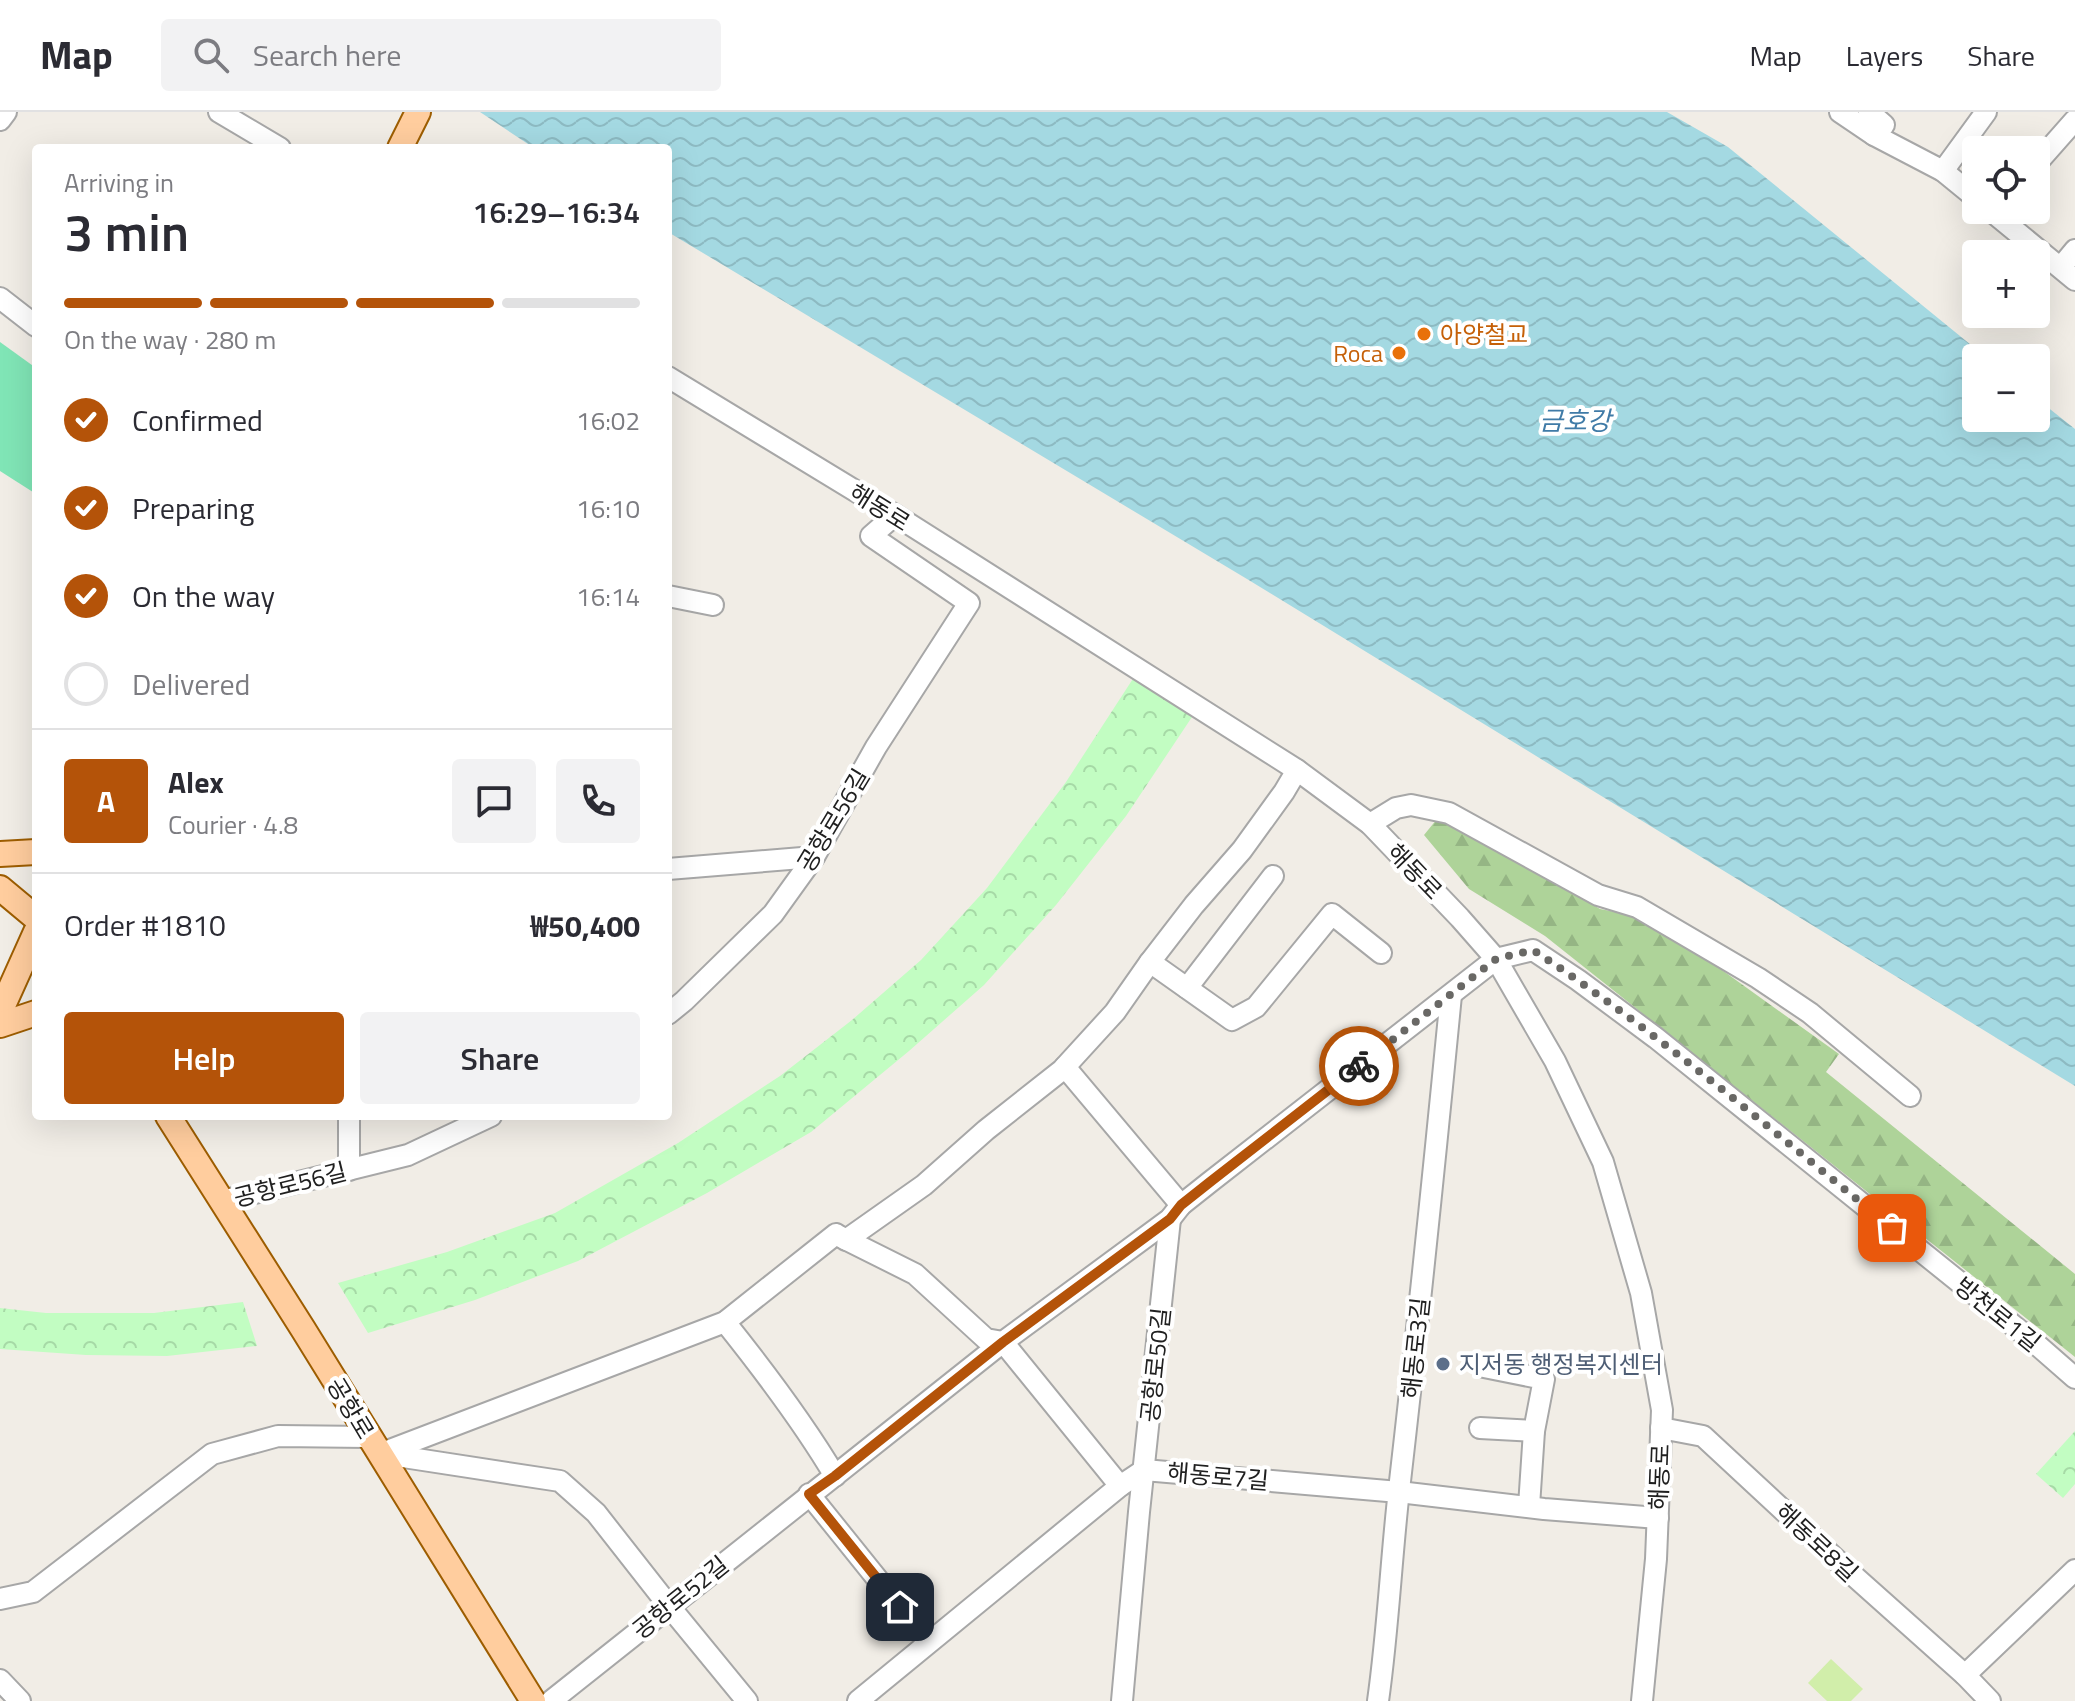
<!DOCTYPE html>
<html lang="en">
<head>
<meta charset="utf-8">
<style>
  :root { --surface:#fff; --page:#f2f2f3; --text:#2b2b33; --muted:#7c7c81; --line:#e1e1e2; --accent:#b45309 }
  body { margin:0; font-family:"Titillium Web","Noto Sans KR",sans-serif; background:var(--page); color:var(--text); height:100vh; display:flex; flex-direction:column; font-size:30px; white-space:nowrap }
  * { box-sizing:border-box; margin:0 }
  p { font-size:26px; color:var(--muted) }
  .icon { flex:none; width:44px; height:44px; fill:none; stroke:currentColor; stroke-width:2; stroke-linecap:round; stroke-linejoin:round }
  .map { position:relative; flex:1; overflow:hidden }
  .panel { position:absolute; left:32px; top:32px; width:640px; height:976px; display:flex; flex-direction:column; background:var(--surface); border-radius:8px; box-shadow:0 8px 32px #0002 }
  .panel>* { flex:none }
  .controls { position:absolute; left:1962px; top:24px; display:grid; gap:16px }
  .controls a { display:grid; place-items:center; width:88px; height:88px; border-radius:8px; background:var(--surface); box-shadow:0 8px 32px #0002; font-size:40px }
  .pin { position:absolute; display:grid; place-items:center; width:68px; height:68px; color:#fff; margin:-34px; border-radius:16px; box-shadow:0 4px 12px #0006 }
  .courier { position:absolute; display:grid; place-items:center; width:80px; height:80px; margin:-40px; border:6px solid #b45309; border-radius:50%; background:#fff; color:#222; box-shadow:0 2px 10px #0007 }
  .overview em { font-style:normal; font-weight:600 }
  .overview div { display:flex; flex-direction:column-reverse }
  .overview { display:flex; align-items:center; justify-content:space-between; height:136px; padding:0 32px }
  h1 { font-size:52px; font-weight:600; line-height:60px }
  .bar { display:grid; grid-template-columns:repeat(4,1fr); gap:12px 8px; align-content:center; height:96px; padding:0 32px }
  .bar i { height:10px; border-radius:6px; background:var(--line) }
  .bar .active { background:var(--accent) }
  .bar p { grid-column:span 4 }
  .line { display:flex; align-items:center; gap:20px; padding:0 32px; border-top:2px solid var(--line) }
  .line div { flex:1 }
  .round { display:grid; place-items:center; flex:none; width:84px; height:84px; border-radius:8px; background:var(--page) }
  ol { padding:0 32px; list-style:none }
  li { display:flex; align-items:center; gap:24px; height:88px }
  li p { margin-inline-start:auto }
  li .icon { padding:8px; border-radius:50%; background:var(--accent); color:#fff; stroke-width:4 }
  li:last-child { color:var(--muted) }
  li i { width:44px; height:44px; border:4px solid var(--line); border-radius:50% }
  .primary-button { display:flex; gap:16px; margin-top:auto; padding:16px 32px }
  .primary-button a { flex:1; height:92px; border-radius:8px; background:var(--accent); color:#fff; font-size:32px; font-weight:600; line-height:92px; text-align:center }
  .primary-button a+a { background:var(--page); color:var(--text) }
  header { display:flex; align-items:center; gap:48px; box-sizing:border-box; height:112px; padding:0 40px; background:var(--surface); border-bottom:2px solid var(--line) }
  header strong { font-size:38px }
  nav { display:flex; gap:44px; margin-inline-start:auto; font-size:28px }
  .search { width:560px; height:72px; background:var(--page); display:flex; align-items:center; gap:20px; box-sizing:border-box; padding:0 28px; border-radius:8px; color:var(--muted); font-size:30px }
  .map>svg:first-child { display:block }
</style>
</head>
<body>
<header>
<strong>Map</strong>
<div class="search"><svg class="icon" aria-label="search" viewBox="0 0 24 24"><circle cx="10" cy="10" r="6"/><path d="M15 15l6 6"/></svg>Search here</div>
<nav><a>Map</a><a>Layers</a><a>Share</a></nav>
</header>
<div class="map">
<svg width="2075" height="1589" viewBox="0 0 2075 1589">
  <defs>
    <pattern id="forest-firs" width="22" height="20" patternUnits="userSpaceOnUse" patternTransform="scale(2)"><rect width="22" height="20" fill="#aed399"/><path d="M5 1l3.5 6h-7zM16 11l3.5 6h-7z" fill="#95b584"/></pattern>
    <pattern id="park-crowns" width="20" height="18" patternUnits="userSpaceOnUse" patternTransform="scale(2)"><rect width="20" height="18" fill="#c2fdc2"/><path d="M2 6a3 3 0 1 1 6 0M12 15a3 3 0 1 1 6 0" fill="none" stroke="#a6d9a6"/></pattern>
    <pattern id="water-waves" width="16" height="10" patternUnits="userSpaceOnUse" patternTransform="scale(2)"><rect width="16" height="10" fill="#a4d9e2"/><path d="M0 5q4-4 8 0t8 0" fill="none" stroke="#8dbac2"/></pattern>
  </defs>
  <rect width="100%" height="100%" fill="#f1ede6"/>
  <polygon fill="#d1eeaa" points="1831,1547 1863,1577 1851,1589 1827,1589 1808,1571"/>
  <polygon fill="url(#forest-firs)" points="1437,707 1515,746 1600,797 1636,804 1715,853 1839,942 1826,960 2075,1162 2075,1245 1545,824 1469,777 1424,723"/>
  <g fill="url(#park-crowns)">
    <polygon points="1138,559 1198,596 1126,704 1056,793 984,873 909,939 811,1020 707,1081 578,1149 475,1188 368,1221 338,1171 447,1140 555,1101 678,1031 780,964 852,908 921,848 987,776 1066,670"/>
    <polygon points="243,1190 257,1234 167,1244 86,1243 0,1237 0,1196 46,1201 154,1201"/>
    <polygon points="2075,1319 2075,1372 2063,1386 2036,1362"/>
  </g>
  <polygon fill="#80e5b6" points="0,230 36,256 36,382 0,359"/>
  <polygon fill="url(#water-waves)" points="480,0 1667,0 1728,35 1987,246 1976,246 1976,306 2036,306 2036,286 2075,317 2075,974 1247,467 668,120 668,36 534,36"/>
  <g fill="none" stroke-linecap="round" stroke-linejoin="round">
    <defs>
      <g id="minor">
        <polyline points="219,0 280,36"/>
        <polyline points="1840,0 1874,23 1943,59 1976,86"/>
        <polyline points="1869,0 1884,13 1874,23"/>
        <polyline points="0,8 6,0"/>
        <polyline points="2036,52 2075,8"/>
        <polyline points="1943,59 1986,0"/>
        <polyline points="1990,98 2075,168"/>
        <polyline points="2061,155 2075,138"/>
        <polyline points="0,186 36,214"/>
        <polyline points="668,265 895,403 1297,658 1370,712 1460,806 1496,847 1555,949 1603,1050 1641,1181 1662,1298 1656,1447 1642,1589"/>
        <polyline points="668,484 713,493"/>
        <polyline points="1370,712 1396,696 1411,693 1449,701 1598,783 1637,795 1758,866 1810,901 1910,984"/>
        <polyline points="668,757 814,745"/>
        <polyline points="1150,850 1232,908 1256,895 1332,802 1381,841"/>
        <polyline points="1187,876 1273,764"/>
        <polyline points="668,902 684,889 773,802 814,745 876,635 969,491 871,424 895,403"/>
        <polyline points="1065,955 1181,1093"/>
        <polyline points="349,1004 349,1058"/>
        <polyline points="222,1089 408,1043 491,1004"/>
        <polyline points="839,1124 915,1162 986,1227 1003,1230 1120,1374"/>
        <polyline points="846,1128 924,1073 986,1018 1062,958 1115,900 1150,850 1194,793 1242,738 1284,680 1297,658"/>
        <path d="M725,1210C765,1260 803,1310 835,1364"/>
        <polyline points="1484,1255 1544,1267 1534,1319 1529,1394"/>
        <polyline points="1480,1316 1534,1319"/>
        <polyline points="1661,1316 1703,1324 1854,1464 1965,1563 1990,1589"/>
        <polyline points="382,1341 725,1210 836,1122"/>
        <polyline points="384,1342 560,1369 596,1401 669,1494 747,1589"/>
        <polyline points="809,1382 928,1530"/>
        <polyline points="0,1487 33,1480 212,1342 278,1324 368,1325"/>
        <polyline points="1965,1563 2075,1458"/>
        <polyline points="0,1568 20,1589"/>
        <polyline points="551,1589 1003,1230 1170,1107 1181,1093 1210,1070 1496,847 1533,838 1578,868 1656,926 2035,1231 2075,1266"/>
        <polyline points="858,1589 1120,1374 1144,1358 1399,1380 1544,1397 1658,1406"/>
        <polyline points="1122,1589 1139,1400 1170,1107"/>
        <path d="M1378,1589C1388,1519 1391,1448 1399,1378C1418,1213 1435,1048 1451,883"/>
      </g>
      <g id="major">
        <polyline points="400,36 418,0"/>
        <polyline points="0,742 36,740"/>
        <polyline points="0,776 36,806"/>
        <polyline points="0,900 36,820"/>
        <polyline points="0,913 36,901"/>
        <polyline points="168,1004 303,1217 533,1589"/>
      </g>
    </defs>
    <use href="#minor" stroke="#a7a7a7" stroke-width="24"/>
    <use href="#major" stroke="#9d5d00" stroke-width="28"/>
    <use href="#minor" stroke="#fff" stroke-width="20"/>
    <use href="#major" stroke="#ffcd9e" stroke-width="24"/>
  </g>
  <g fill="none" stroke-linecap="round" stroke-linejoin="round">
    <path stroke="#696865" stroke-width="8" stroke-dasharray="0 14.4" d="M1359,954L1496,847L1533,838C1659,921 1775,1021 1892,1116"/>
    <polyline stroke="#b45309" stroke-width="10" points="900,1495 809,1382 835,1364 1003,1230 1170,1107 1181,1093 1210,1070 1359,954"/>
  </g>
  <g fill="#e8710a" stroke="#fff" stroke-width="3">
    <circle cx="1424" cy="222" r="8"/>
    <circle cx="1399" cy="241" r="8"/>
  </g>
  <circle fill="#5c6f8a" stroke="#fff" stroke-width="3" cx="1443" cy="1252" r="8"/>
  <g text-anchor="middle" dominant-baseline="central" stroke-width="8" stroke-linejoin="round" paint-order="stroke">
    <g font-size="24" fill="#c56008" stroke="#fff" text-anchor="start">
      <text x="1440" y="222">아양철교</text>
      <text x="1383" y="241" text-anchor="end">Roca</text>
    </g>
    <g font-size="24" fill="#202020" stroke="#fff">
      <text transform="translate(880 395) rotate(32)">해동로</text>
      <text transform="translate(833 708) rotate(-59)">공항로56길</text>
      <text transform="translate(1415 759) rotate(46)">해동로</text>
      <text transform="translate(290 1072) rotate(-14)">공항로56길</text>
      <text transform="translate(1998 1202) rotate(39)">방천로1길</text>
      <text transform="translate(1415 1236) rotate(-84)">해동로3길</text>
      <text transform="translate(1155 1253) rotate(-84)">공항로50길</text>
      <text transform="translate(351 1296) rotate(59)">공항로</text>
      <text transform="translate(1218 1364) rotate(5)">해동로7길</text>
      <text transform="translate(1659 1365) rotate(-88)">해동로</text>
      <text transform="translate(1817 1430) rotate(43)">해동로8길</text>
      <text transform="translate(680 1485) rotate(-39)">공항로52길</text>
    </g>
    <g font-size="24" fill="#4e5e75" stroke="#fff" text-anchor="start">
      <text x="1459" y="1252">지저동 행정복지센터</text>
    </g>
    <g font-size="26" font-style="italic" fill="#407ba7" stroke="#fff">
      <text x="1575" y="308">금호강</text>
    </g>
  </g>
</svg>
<div class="controls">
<a><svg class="icon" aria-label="locate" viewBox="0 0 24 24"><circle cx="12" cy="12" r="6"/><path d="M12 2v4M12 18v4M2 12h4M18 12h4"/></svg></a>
<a>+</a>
<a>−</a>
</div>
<div class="pin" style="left:1892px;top:1116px;background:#ea580c"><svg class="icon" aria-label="bag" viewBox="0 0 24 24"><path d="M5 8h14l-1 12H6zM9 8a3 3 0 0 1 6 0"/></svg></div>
<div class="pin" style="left:900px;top:1495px;background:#1f2937"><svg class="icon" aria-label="home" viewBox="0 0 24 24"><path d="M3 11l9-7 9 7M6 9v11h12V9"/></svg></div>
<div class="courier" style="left:1359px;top:954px"><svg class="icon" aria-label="bike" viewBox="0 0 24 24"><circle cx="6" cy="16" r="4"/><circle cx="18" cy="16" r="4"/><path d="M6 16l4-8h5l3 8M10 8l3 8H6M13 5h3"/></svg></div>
<section class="panel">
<div class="overview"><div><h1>3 min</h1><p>Arriving in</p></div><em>16:29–16:34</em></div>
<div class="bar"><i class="active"></i><i class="active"></i><i class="active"></i><i></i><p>On the way · 280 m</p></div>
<ol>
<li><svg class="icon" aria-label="check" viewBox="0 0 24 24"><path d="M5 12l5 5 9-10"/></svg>Confirmed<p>16:02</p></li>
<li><svg class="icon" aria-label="check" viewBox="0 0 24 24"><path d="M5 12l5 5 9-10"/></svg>Preparing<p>16:10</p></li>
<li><svg class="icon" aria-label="check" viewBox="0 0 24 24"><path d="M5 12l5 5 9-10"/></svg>On the way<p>16:14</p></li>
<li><i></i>Delivered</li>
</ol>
<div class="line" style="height:144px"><b class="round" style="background:var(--accent);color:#fff">A</b><div><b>Alex</b><p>Courier · 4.8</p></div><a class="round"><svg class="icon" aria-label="chat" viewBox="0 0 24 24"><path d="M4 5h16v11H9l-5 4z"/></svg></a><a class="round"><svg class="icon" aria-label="phone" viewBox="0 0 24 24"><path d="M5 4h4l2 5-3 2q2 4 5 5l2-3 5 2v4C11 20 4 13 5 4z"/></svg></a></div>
<div class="line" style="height:104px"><div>Order #1810</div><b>₩50,400</b></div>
<div class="primary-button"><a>Help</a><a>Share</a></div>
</section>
</div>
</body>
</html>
